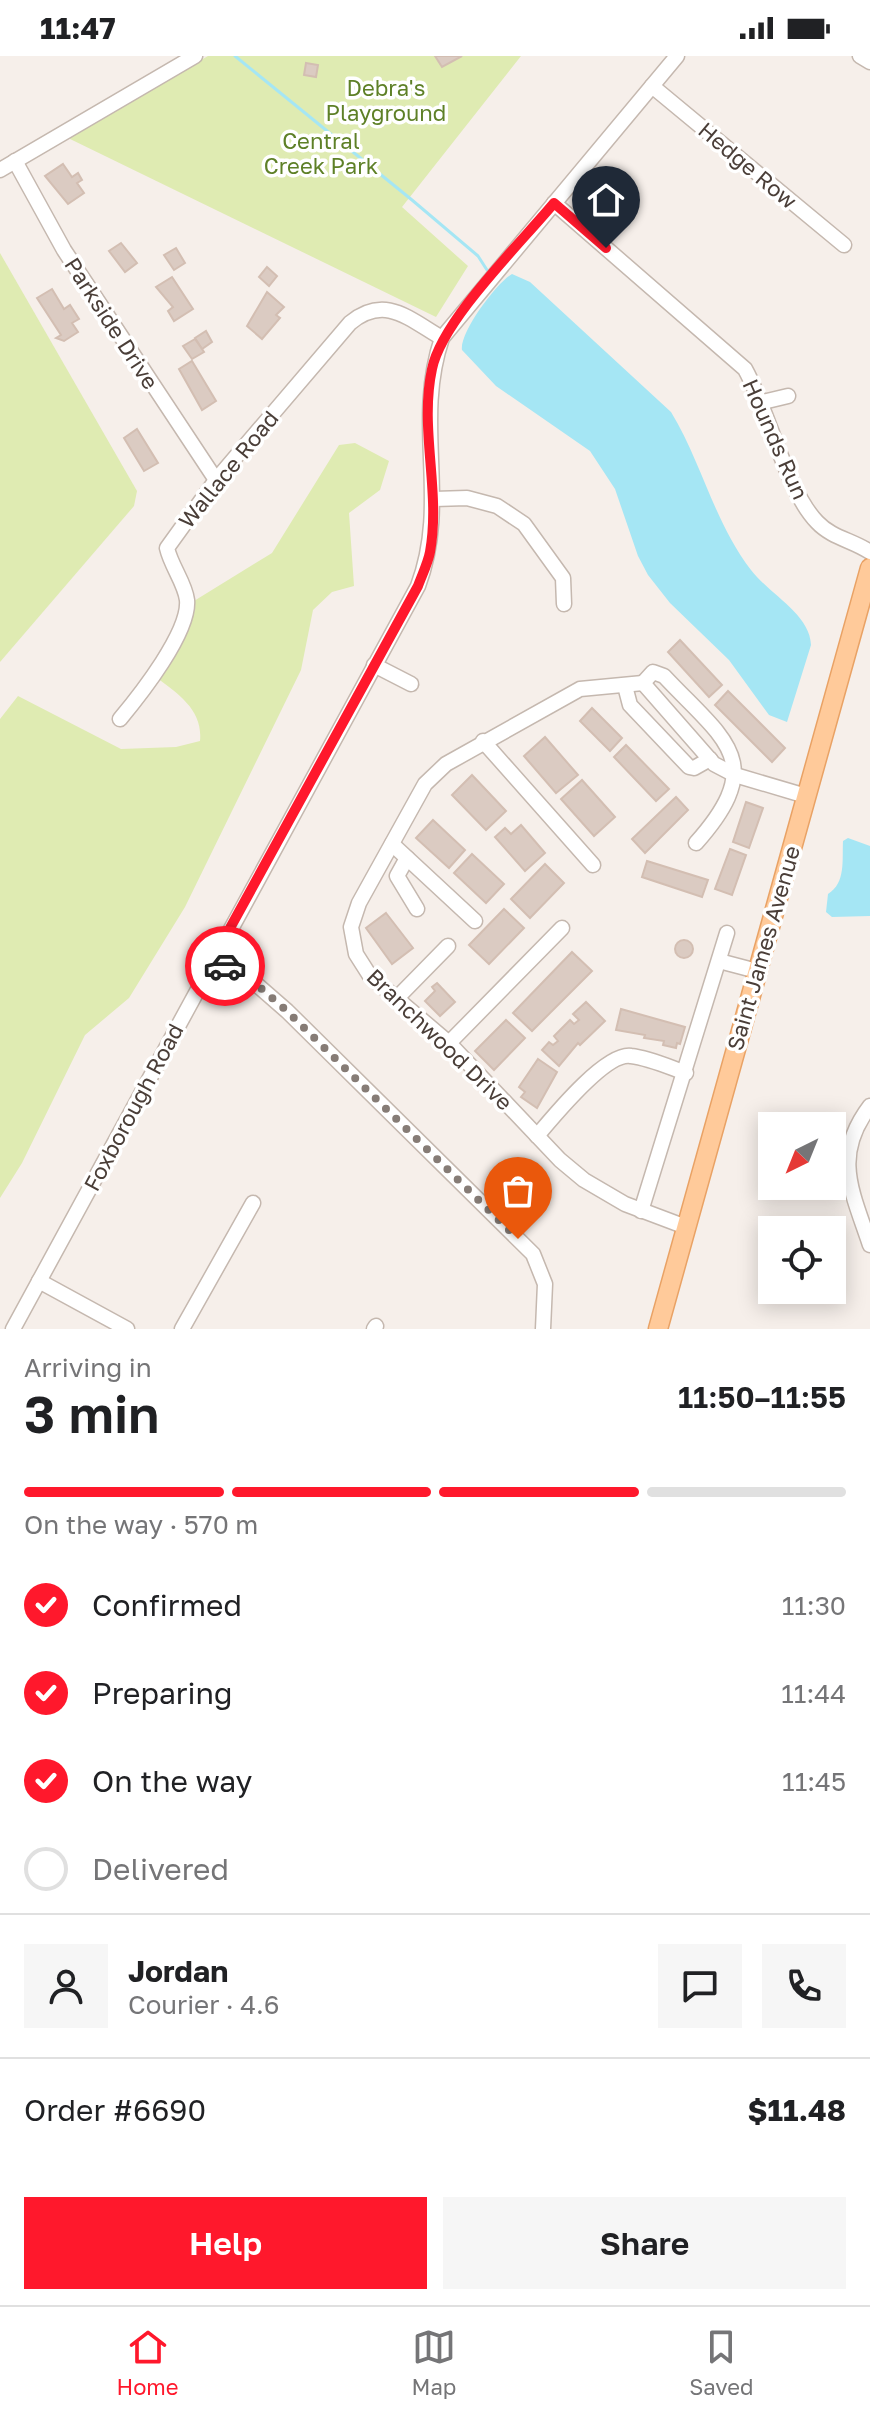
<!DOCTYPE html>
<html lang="en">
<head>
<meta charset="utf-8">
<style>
  :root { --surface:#fff; --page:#f6f6f6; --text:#202124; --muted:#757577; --line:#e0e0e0; --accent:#ff182c }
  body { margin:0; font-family:"Golos Text",sans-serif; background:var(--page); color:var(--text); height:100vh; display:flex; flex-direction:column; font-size:30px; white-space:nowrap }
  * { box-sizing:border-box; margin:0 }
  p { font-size:26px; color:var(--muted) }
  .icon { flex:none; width:44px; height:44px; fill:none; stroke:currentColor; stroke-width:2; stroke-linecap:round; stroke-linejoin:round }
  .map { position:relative; height:1273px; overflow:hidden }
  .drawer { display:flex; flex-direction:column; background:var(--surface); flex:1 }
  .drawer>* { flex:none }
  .needle { width:52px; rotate:223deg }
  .tools { position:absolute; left:758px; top:1056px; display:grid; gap:16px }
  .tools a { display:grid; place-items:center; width:88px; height:88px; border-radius:0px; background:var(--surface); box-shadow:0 4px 20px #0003; font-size:40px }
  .pin { position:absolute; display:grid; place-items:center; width:68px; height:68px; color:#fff; margin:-82px -34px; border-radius:50% 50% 50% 0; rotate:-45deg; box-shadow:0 0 8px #0007 }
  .pin .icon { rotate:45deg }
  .courier { position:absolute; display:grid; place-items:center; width:80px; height:80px; margin:-40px; border:6px solid #ff182c; border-radius:50%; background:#fff; color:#222; box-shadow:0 2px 10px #0007 }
  .overview em { font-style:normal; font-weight:600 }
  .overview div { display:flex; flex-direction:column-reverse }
  .overview { display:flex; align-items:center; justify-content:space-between; height:136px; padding:0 24px }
  h1 { font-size:52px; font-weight:600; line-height:60px }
  .bar { display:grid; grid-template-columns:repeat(4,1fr); gap:12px 8px; align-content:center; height:96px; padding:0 24px }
  .bar i { height:10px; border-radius:6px; background:var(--line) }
  .bar .on { background:var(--accent) }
  .bar p { grid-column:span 4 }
  .line { display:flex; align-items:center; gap:20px; padding:0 24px; border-top:2px solid var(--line) }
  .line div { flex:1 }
  .round { display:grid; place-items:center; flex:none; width:84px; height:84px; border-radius:0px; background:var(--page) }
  ol { padding:0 24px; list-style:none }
  li { display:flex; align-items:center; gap:24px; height:88px }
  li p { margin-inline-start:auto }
  li .icon { padding:8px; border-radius:50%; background:var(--accent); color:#fff; stroke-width:4 }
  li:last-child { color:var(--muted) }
  li i { width:44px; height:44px; border:4px solid var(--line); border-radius:50% }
  .primary-button { display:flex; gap:16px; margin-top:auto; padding:16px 24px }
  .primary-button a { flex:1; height:92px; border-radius:0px; background:var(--accent); color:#fff; font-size:32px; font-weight:600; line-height:92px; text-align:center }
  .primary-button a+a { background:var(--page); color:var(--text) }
  .status { display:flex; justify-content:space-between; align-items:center; height:56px; padding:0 40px; background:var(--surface); direction:ltr }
  .status svg { height:22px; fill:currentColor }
  .tabs { display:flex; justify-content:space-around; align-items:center; height:112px; border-top:2px solid var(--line); background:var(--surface); font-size:22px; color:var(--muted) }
  .tabs a { display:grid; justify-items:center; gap:4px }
  .tabs .on { color:var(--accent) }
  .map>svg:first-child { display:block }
</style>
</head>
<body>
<div class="status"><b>11:47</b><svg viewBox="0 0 49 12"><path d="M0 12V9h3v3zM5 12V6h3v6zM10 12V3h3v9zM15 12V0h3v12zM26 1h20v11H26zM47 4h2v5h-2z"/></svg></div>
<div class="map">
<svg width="870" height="1273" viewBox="0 0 870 1273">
  <rect width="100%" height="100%" fill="#f6efea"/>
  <g fill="#dfebb2">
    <polygon points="208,0 521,0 402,151 468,210 436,261 68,82"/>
    <polygon points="0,197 137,435 134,450 0,606"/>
    <path d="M355,387L389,405L380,434L349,457L354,530L332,536L313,554L301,614L185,851L129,942L85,979L22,1107L0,1142V663L18,640L121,693L176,691L200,685C203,655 180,639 157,622L194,545L272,497L339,389Z"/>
  </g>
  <g fill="#a5e6f4">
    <path d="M512,218L530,226L671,356C702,407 714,466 751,514C769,538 810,558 811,589L787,666L769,659L729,604L670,547L648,519L638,500L615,433L590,395L496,330L462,294C459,277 497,226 512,218Z"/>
    <path d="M848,782L870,790V860L832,861L826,856L828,838C846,827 842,804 843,785Z"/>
  </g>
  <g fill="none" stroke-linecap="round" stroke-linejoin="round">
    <polyline stroke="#a5e6f4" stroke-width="3" points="235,0 412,144 478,200 487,214"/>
  </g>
  <g fill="#dbcbc2" stroke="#d3beb2" stroke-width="2">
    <polygon points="435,0 462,0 442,11"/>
    <polygon points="306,7 318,9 316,21 304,19"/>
    <polygon points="63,108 72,121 78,117 82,124 77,127 84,137 68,148 45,120"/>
    <polygon points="121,187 137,207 125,216 109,195"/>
    <polygon points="176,192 185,207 174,214 164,199"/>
    <polygon points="267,211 277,220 269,230 259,221"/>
    <polygon points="172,221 193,253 174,265 168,255 173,251 156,231"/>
    <polygon points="52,233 64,253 70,249 79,263 72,267 78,276 64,285 56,282 61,279 37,242"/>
    <polygon points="267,236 284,251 276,259 280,262 262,283 247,270"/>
    <polygon points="206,275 212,286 202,293 195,282"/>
    <polygon points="195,283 204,296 192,303 183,290"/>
    <polygon points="192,305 216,345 202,354 179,313"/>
    <polygon points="137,373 158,407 144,415 124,382"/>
    <polygon points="680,584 722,629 709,641 668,596"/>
    <polygon points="728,635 785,692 772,706 715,649"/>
    <polygon points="592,652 622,682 610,695 580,665"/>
    <polygon points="545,681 578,719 556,737 524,700"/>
    <polygon points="626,689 669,733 656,745 614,701"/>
    <polygon points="472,719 506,755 486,774 452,739"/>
    <polygon points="582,724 615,761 594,780 561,743"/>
    <polygon points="676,741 688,754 645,797 632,783"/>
    <polygon points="746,746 763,752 749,792 733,786"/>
    <polygon points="433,764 465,794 449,812 416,782"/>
    <polygon points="521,769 545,797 525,815 495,781 505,772 511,778"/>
    <polygon points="730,793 746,799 732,839 715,833"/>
    <polygon points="472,798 504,828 486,847 454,817"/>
    <polygon points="647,805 708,824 702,841 642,821"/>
    <polygon points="545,808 564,827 530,862 511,843"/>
    <polygon points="504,853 524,872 489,908 469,889"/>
    <polygon points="386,857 413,892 392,908 366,872"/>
    <circle cx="684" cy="893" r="9"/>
    <polygon points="572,896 592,915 532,975 513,957"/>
    <polygon points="437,927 455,946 440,960 425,945 435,935 432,931"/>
    <polygon points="586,946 605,965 580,989 578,987 559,1010 542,994 549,986 553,989 558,985 554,980 570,964 574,968 579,964 573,958"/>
    <polygon points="621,953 685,971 680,988 677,987 676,992 663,989 664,985 644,982 645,979 616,974"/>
    <polygon points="506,964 525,982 494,1014 475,995"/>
    <polygon points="538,1003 557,1016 537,1052 521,1041 525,1036 519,1031"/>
  </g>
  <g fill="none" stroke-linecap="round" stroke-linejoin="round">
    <defs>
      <g id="minor">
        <polyline points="860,0 870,6"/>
        <polyline points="652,30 844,189"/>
        <polyline points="15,105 64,194 216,424"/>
        <polyline points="0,114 195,0"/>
        <path d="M554,147L745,313C769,356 786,434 817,466C832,482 852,484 870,496"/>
        <polyline points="763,346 788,340"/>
        <polyline points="434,443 467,442 497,450 524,468 563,522 564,548"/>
        <polyline points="374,609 411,628"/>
        <polyline points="643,627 580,633 446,708 425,728 359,847 351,871 356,898 370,920 449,987 560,1104 584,1124 625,1148 686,1171"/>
        <path d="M643,627L653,616L664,620C724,684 769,705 696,787"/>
        <polyline points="643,627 714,708 735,719 806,740"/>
        <polyline points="625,630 630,649 689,711 694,712 710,703"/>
        <path d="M120,663C140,639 190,576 187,544C185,527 171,510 167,492L216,424L350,267C385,238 409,263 442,282"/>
        <polyline points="483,685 593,809"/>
        <polyline points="392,788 475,865"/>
        <polyline points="407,802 397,820 417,853"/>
        <polyline points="213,903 256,928 287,955 533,1198 545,1228 543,1273"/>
        <polyline points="719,905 757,915"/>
        <polyline points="397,942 448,890"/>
        <polyline points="449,987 562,872"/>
        <path d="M870,1050C832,1100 852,1135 870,1189"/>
        <path d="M537,1080C553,1061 606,996 631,1000C649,1002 669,1011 686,1017"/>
        <polyline points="641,1155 727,877"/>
        <polyline points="39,1225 127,1273"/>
        <path d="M13,1273L418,530C450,445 413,368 442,282L677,0"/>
        <polyline points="182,1273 253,1147"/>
        <polyline points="374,1273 376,1270"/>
      </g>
      <polyline id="major" points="658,1273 870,512"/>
    </defs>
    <use href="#minor" stroke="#c5b8af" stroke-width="17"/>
    <use href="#major" stroke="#e9a265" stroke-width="21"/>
    <use href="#minor" stroke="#fff" stroke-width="14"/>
    <use href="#major" stroke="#ffca9a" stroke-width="18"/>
  </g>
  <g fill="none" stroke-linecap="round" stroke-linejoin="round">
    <polyline stroke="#867c76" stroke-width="8" stroke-dasharray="0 14.4" points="225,910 256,928 287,955 518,1183"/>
    <path stroke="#ff182c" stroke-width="10" d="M225,910L213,903L418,530C422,519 428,507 430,496C441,435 419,373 432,313C442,264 520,188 554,147L606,192"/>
  </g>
  <g text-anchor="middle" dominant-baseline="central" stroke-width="7" stroke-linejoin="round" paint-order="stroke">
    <g font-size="22" fill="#5e8027" stroke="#fff">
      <text x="386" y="31">Debra's<tspan x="386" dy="25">Playground</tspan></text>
      <text x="321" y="84">Central<tspan x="321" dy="25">Creek Park</tspan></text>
    </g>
    <g font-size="22" fill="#4a3e38" stroke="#fff">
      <text transform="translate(748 109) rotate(40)">Hedge Row</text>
      <text transform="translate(112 267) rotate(57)">Parkside Drive</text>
      <text transform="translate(776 383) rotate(66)">Hounds Run</text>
      <text transform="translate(228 413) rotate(-51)">Wallace Road</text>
      <text transform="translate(763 892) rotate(-74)">Saint James Avenue</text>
      <text transform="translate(440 983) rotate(44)">Branchwood Drive</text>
      <text transform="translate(133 1051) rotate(-62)">Foxborough Road</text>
    </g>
  </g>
</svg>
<div class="tools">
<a><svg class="needle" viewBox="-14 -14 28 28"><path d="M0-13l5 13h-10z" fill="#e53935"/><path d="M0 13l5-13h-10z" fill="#757577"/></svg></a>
<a><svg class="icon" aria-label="locate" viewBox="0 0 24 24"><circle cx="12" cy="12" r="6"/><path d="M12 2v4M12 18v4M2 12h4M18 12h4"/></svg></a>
</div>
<div class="pin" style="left:518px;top:1183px;background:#ea580c"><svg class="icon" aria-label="bag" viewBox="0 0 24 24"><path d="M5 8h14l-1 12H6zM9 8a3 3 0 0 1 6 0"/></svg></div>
<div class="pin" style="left:606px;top:192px;background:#1f2937"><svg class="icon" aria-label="home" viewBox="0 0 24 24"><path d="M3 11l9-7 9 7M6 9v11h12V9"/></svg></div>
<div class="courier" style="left:225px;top:910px"><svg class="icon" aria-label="car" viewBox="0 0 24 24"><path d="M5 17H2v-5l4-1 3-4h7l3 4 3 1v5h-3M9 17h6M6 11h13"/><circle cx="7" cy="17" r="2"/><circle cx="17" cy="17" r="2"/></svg></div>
</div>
<section class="drawer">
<div class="overview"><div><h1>3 min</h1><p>Arriving in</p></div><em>11:50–11:55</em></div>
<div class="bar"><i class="on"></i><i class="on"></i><i class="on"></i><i></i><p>On the way · 570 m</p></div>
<ol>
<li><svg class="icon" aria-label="check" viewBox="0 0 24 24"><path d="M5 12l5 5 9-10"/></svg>Confirmed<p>11:30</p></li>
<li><svg class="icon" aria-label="check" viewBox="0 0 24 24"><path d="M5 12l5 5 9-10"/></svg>Preparing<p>11:44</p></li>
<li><svg class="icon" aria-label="check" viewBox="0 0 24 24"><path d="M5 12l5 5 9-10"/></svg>On the way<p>11:45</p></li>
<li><i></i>Delivered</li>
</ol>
<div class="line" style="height:144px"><a class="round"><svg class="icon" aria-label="person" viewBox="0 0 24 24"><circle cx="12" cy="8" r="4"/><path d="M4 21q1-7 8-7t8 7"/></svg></a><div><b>Jordan</b><p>Courier · 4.6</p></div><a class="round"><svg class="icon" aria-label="chat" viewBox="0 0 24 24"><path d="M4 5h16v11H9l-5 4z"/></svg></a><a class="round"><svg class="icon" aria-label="phone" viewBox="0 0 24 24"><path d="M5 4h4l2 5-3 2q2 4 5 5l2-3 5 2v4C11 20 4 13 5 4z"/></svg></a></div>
<div class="line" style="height:104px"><div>Order #6690</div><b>$11.48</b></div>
<div class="primary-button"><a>Help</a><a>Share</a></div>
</section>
<nav class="tabs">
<a class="on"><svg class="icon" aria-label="home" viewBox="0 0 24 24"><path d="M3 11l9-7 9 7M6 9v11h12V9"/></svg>Home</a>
<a><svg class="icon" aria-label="map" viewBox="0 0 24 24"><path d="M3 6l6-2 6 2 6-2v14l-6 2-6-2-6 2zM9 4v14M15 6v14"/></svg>Map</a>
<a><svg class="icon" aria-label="saved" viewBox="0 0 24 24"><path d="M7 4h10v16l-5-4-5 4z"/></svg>Saved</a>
</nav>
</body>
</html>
